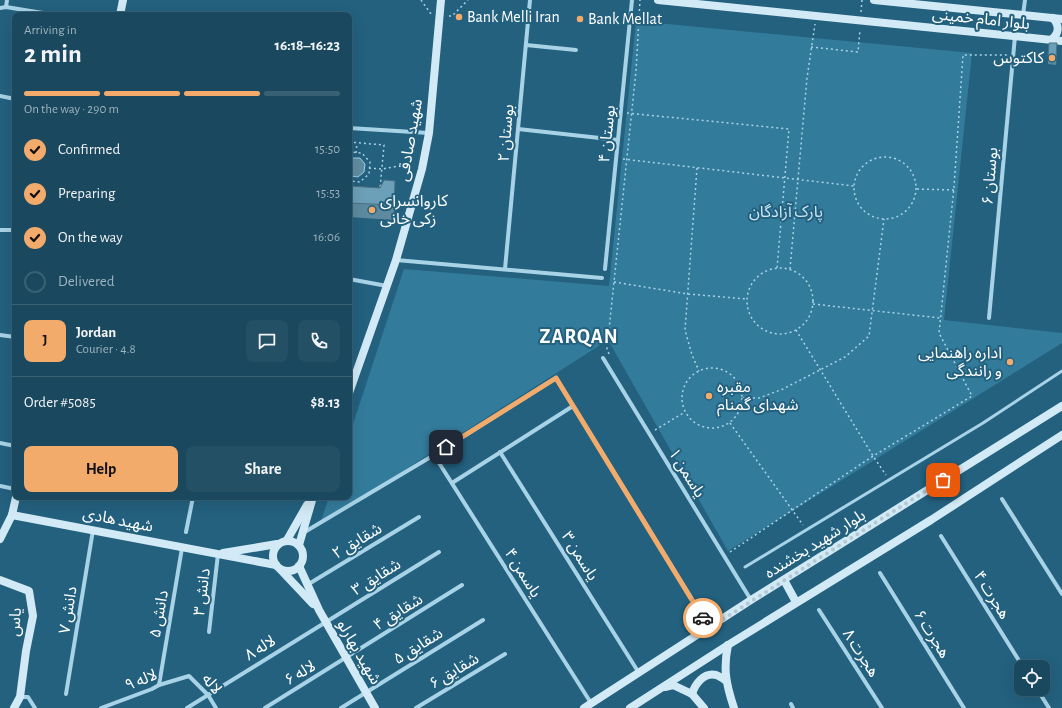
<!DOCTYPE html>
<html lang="en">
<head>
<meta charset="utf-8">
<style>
  :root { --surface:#1a495f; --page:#235065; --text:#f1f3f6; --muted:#9fb2bd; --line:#386174; --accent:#f2ab6b }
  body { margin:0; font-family:"Alegreya Sans","Noto Sans Arabic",sans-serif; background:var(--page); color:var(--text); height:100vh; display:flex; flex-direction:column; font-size:15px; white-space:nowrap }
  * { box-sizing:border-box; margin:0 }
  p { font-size:13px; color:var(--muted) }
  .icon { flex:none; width:22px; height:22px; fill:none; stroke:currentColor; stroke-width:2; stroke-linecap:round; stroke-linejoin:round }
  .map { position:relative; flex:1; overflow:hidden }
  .drawer { position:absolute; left:12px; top:12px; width:340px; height:488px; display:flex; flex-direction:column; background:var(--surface); border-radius:8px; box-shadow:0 4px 16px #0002,0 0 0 1px var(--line) }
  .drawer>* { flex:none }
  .controls { position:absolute; left:1014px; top:660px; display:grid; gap:8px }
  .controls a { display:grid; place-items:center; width:36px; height:36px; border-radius:8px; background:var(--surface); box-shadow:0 4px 16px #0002,0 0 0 1px var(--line); font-size:20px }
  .pin { position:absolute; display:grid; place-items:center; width:34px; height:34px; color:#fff; margin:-17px; border-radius:8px; box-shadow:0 2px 6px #0006 }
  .courier { position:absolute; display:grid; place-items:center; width:40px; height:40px; margin:-20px; border:3px solid #f2ab6b; border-radius:50%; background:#fff; color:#222; box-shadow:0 1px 5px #0007 }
  .overview em { font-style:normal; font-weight:700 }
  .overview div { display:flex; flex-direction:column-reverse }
  .overview { display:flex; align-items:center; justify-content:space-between; height:68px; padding:0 12px }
  h1 { font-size:26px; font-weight:700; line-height:30px }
  .bar { display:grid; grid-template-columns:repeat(4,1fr); gap:6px 4px; align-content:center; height:48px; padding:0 12px }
  .bar i { height:5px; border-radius:3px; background:var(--line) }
  .bar .on { background:var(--accent) }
  .bar p { grid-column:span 4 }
  .line { display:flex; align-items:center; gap:10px; padding:0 12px; border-top:1px solid var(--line) }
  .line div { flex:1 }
  .round { display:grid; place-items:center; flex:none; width:42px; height:42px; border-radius:8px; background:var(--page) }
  ol { padding:0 12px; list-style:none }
  li { display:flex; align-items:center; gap:12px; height:44px }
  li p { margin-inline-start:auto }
  li .icon { padding:4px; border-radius:50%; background:var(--accent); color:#111; stroke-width:4 }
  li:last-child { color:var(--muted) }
  li i { width:22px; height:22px; border:2px solid var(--line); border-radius:50% }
  .cta { display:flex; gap:8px; margin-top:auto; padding:8px 12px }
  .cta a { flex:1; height:46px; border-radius:8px; background:var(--accent); color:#111; font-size:16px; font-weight:700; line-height:46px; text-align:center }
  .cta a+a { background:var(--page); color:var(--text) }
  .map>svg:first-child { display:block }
</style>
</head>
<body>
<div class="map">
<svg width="1062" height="708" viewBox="0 0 1062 708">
  <rect width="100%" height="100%" fill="#23617f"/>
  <polygon fill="#337b9b" points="636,21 972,53 944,320 1062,333 1062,343 728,551 608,340 320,524 329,497 349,497 349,436 404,269 609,286"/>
  <polygon fill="#618da1" stroke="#9cd1e8" points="352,158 360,158 365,164 364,172 358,177 350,176 349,174 349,160"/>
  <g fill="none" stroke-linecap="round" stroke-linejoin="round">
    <g stroke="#a8d3e7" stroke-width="1.5" stroke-dasharray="2 3" stroke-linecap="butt">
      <polyline points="421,0 431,14"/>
      <polyline points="861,12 862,0"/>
      <polyline points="449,16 452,16 468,0"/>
      <polyline points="811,47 858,52 860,30"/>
      <polyline points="627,113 789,129 777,268"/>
      <polyline points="349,142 384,145 380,189"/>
      <polyline points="349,153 350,152 362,153 370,162 369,174 360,182 349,181"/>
      <polyline points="356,153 357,143"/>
      <circle cx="885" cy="188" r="31"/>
      <polyline points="623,159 854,186"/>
      <polyline points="369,168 382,169 399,166 413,168"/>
      <polyline points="697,168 685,330 692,355 699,371"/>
      <polyline points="917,189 954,190"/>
      <circle cx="780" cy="301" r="33"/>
      <polyline points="790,269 807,78 815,24"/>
      <polyline points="614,282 688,294 747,299"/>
      <polyline points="813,304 940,318"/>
      <polyline points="796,330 873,456 886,475"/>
      <polyline points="609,354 607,349 636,71 640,0"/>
      <circle cx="712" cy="398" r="30"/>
      <polyline points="743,398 759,398 783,389 845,357 869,336 884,219"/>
      <polyline points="730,423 803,525"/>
      <polyline points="655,430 685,412"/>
      <polyline points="730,552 870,458 972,396 939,333 954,187 963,55 1007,55"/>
    </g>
    <polyline stroke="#a8d3e7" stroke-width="3" points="745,567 983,423 1062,371"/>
    <g stroke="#a8d3e7" stroke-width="4">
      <polyline points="6,7 7,0"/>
      <polyline points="0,8 6,7 55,15"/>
      <polyline points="1023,15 1025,0"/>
      <polyline points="526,45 576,50"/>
      <polyline points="0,96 15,99"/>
      <polyline points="349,128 429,133"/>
      <polyline points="518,129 618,140"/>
      <polyline points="0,230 15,230"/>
      <polyline points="396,260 602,278"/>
      <polyline points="505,269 530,0"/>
      <polyline points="605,269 632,0"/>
      <polyline points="349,279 387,286"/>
      <polyline points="989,318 1015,36"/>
      <polyline points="0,335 15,337"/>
      <polyline points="603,358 751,600"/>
      <polyline points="0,443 15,446"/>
      <polyline points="500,452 639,673"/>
      <polyline points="434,455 591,703"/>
      <polyline points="452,483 573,406"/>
      <polyline points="0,486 15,489"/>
      <polyline points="1002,499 1062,594"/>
      <polyline points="186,532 193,497"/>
      <polyline points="303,533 434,455 556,378 709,627"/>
      <polyline points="941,536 1023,667"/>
      <polyline points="880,573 964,708"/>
      <polyline points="307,585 419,517"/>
      <polyline points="819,610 882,708"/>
      <polyline points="209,632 218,554"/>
      <polyline points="159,685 182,548"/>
      <polyline points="1037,689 1049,708"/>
      <polyline points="66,694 93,530"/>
      <polyline points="20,697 28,697 35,708"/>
      <polyline points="791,704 793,708"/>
      <polyline points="101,708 152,689 159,685 189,676 208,695 216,708"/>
      <polyline points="187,708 439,552"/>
      <polyline points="265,708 462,585"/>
      <polyline points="341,708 483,620"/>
      <polyline points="416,708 505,654"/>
    </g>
    <g stroke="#d2eaf6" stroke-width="8">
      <polyline points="658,0 1062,41"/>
      <polyline points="874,0 1062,19"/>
      <polyline points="120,15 123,0"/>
      <path d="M1051,40C1059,34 1060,26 1053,18"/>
      <polyline points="349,393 396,260 422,169 429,133 441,0"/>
      <polyline points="12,515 276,565"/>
      <polyline points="0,539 12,515 16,497"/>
      <polyline points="287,540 307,505"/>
      <circle cx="288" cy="556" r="15"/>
      <polyline points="299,545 313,497"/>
      <polyline points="223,553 277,544"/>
      <polyline points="299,566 319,610 375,708"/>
      <polyline points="280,569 313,604"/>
      <polyline points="0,580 29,591 33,616 26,651 20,697 14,708"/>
      <polyline points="784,580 796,602"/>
      <path d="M728,645C723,669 726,684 734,708"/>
      <polyline points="665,687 673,685 692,694 704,708"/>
      <path d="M692,694C695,684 704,672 716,675C719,676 722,678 725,680"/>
      <polyline points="584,708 751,600 1062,406"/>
      <polyline points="630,708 728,645 931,520 1062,435"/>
    </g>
  </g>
  <g fill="#5d8a9e">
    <polygon points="1057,51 1056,65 1048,64 1048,57"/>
    <polygon points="349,186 395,195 394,220 349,217"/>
  </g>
  <polygon fill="#4c7081" points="395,181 395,195 394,220 394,205"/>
  <g fill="#6ca0b8" stroke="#4c7081">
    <polygon points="1049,43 1057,43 1056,57 1048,57"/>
    <polygon points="384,180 395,181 394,205 349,203 349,186 380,188"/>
  </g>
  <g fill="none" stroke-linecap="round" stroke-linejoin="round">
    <polyline stroke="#b2c8d2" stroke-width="4" stroke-dasharray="0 7.2" points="703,618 709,628 943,480"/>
    <polyline stroke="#f2ab6b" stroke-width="5" points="446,447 556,378 703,618"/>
  </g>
  <g fill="#f2ab6b" stroke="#23617f" stroke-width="1.5">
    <circle cx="459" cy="17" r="4"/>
    <circle cx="580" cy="19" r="4"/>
    <circle cx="1052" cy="58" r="4"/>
    <circle cx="372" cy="210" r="4"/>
    <circle cx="1010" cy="362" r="4"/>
    <circle cx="709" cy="396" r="4"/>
  </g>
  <g text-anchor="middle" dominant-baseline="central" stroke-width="4" stroke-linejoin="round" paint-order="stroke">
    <g font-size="16" fill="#fff" stroke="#23617f" text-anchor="start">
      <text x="467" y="17">Bank Melli Iran</text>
      <text x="588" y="19">Bank Mellat</text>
      <text x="1044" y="58" text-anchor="end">کاکتوس</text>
      <text x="380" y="201">کاروانسرای<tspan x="380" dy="18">زکی خانی</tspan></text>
      <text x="1002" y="353" text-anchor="end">اداره راهنمایی<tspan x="1002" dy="18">و رانندگی</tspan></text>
      <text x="717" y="387">مقبره<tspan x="717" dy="18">شهدای گمنام</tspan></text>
    </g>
    <g font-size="16" fill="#fff" stroke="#23617f">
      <text transform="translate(981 19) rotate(6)">بلوار امام خمینی</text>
      <text transform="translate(506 133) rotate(-85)">بوستان ۲</text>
      <text transform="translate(607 134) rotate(-84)">بوستان ۴</text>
      <text transform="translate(410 140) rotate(-80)">شهید صادقی</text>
      <text transform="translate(990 176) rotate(-85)">بوستان ۶</text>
      <text transform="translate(687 473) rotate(58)">یاسمن ۱</text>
      <text transform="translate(118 520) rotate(11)">شهید هادی</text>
      <text transform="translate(357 541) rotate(-31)">شقایق ۲</text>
      <text transform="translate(815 544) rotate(-32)">بلوار شهید بخشنده</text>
      <text transform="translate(580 556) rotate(58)">یاسمن ۳</text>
      <text transform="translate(523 573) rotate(58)">یاسمن ۴</text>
      <text transform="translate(376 577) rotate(-32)">شقایق ۳</text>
      <text transform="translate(202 592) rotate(-83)">دانش ۳</text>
      <text transform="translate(992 595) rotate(58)">هجرت ۴</text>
      <text transform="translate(68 610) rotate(-81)">دانش ۷</text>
      <text transform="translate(398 612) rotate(-32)">شقایق ۴</text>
      <text transform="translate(159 614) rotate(-80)">دانش ۵</text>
      <text transform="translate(15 622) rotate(-86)">یاس</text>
      <text transform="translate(932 634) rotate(58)">هجرت ۶</text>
      <text transform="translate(418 646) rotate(-32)">شقایق ۵</text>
      <text transform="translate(260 648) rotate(-32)">لاله ۸</text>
      <text transform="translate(359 652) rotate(60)">شهید بهارلو</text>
      <text transform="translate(861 653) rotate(57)">هجرت ۸</text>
      <text transform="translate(454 671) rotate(-31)">شقایق ۶</text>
      <text transform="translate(300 673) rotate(-31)">لاله ۶</text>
      <text transform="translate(141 680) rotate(-22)">لاله ۹</text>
      <text transform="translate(212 684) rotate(50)">لاله</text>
    </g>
    <g font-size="16" fill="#cce8f5" stroke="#23617f">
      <text x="786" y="212">پارک آزادگان</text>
    </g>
    <g font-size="20" font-weight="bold" letter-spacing="1" fill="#fff" stroke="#23617f">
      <text x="579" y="337">ZARQAN</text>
    </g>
  </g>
</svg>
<div class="controls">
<a><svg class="icon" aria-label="locate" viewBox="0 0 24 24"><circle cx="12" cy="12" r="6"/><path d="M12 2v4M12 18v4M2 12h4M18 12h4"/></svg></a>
</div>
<div class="pin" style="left:943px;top:480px;background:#ea580c"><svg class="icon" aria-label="bag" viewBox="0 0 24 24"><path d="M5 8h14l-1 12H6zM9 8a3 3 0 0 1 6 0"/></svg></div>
<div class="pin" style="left:446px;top:447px;background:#1f2937"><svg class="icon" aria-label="home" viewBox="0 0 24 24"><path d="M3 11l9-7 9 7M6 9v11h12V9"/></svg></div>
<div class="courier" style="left:703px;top:618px"><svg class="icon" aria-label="car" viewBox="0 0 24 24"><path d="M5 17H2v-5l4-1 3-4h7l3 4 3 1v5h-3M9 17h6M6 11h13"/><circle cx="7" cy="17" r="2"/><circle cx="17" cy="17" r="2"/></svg></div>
<section class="drawer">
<div class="overview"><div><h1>2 min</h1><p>Arriving in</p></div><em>16:18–16:23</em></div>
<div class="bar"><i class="on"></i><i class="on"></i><i class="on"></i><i></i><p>On the way · 290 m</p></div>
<ol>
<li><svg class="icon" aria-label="check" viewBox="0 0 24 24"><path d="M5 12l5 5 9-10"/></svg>Confirmed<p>15:50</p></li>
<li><svg class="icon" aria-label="check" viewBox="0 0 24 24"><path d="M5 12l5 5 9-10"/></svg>Preparing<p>15:53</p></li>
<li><svg class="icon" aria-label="check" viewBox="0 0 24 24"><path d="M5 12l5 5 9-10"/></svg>On the way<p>16:06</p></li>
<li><i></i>Delivered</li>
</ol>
<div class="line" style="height:72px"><b class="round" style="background:var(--accent);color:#111">J</b><div><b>Jordan</b><p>Courier · 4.8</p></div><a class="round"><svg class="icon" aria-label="chat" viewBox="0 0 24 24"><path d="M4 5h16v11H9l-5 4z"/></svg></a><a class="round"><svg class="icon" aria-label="phone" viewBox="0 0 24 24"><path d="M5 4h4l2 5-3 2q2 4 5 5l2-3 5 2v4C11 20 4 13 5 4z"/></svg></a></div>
<div class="line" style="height:52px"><div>Order #5085</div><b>$8.13</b></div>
<div class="cta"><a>Help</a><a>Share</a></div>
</section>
</div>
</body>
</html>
